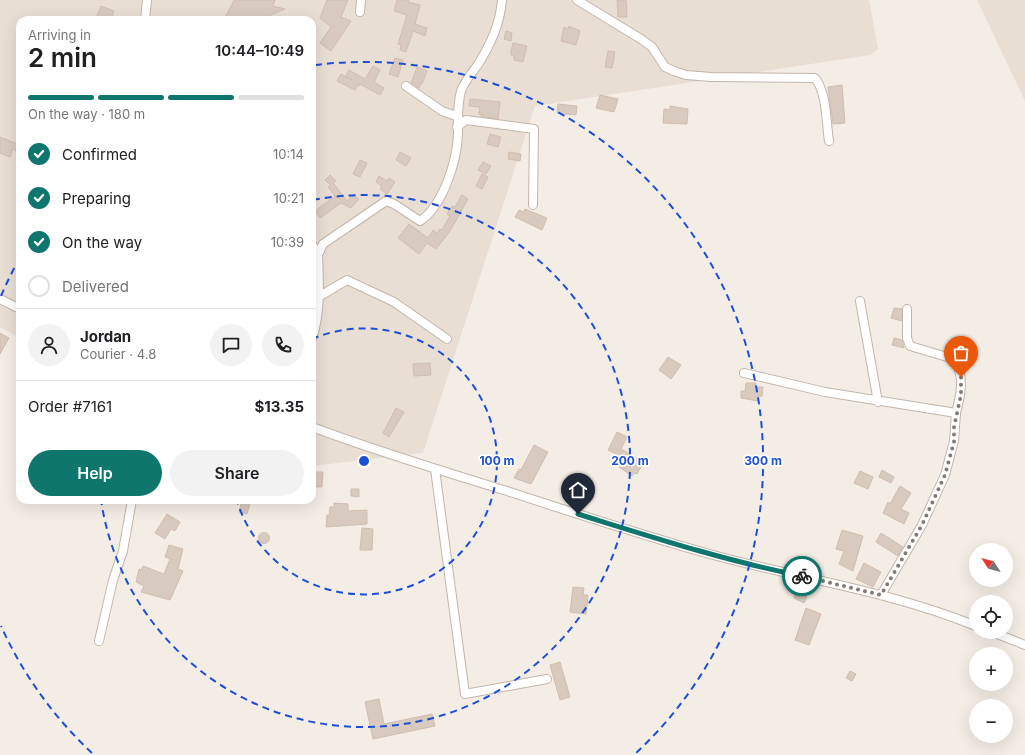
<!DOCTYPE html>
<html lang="en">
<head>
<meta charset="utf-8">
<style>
  :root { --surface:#fff; --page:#f2f2f2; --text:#202124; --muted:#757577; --line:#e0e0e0; --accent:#0f766e }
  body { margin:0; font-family:Inter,sans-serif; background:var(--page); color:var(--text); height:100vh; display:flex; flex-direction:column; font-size:15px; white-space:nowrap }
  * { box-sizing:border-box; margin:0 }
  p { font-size:13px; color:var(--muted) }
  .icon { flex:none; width:22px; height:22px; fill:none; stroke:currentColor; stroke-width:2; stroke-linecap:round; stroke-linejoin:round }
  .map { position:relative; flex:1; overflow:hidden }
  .details { position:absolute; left:16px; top:16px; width:300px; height:488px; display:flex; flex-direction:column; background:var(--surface); border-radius:12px; box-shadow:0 4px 16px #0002 }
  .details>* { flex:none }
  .needle { width:26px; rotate:306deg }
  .controls { position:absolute; left:969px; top:543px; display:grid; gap:8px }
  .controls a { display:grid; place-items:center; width:44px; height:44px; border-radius:50%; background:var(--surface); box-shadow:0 4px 16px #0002; font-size:20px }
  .pin { position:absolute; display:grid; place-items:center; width:34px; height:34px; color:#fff; margin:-41px -17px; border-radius:50% 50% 50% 0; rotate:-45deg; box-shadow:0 0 4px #0007 }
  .pin .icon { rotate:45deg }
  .courier { position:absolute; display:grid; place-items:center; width:40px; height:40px; margin:-20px; border:3px solid #0f766e; border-radius:50%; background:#fff; color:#222; box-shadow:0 1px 5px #0007 }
  .summary em { font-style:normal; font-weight:600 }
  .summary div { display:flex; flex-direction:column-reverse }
  .summary { display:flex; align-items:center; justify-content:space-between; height:68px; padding:0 12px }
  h1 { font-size:26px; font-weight:600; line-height:30px }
  .bar { display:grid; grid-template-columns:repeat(4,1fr); gap:6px 4px; align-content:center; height:48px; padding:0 12px }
  .bar i { height:5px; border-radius:3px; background:var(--line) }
  .bar .on { background:var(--accent) }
  .bar p { grid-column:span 4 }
  .line { display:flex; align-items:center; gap:10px; padding:0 12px; border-top:1px solid var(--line) }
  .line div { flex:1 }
  .round { display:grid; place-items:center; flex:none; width:42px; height:42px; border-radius:21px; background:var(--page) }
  ol { padding:0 12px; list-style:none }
  li { display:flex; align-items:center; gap:12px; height:44px }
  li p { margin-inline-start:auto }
  li .icon { padding:4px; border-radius:50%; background:var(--accent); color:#fff; stroke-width:4 }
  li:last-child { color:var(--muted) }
  li i { width:22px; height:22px; border:2px solid var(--line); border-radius:50% }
  .primary-button { display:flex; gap:8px; margin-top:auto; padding:8px 12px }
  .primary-button a { flex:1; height:46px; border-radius:24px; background:var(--accent); color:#fff; font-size:16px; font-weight:600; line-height:46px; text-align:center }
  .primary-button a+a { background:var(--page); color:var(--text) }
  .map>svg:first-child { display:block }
</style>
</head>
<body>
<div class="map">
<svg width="1025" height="755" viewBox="0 0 1025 755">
  <rect width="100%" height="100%" fill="#f4ede6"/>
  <g fill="#e8ded4">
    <polygon points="0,0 869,0 878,49 870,55 535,106 423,453 312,466 312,20 20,20 20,338 0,327"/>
    <polygon points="977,0 1025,0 1025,101"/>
  </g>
  <g fill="#d8cabe" stroke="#d0beae">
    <polygon points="234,0 275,0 273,6 285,9 266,17 267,20 224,20"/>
    <polygon points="327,0 348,0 341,17 351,21 331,51 320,43 331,27 320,18"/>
    <polygon points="397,0 409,0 408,2 420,5 415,24 427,28 425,36 413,31 406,52 400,50 401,45 398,44 407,15 394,11"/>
    <polygon points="617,0 626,0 627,17 618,17"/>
    <polygon points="101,6 114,11 111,20 95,20"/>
    <polygon points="569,26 580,31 576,45 561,41 564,27 568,29"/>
    <polygon points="506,31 512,33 511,41 504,39"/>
    <polygon points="513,43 527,46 523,62 514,60 514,56 511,55 511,51"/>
    <polygon points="608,51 615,52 612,68 605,67"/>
    <polygon points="395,58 403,60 398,77 389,74"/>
    <polygon points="373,66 380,70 374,82 384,88 380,95 360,84 359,86 357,85 355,90 337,81 341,74 352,80 346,76 349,70 365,79"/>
    <polygon points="417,67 427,71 422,84 421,83 419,88 411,83"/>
    <polygon points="842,85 845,123 833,124 828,87"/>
    <polygon points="600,95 618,99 614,112 596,108"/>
    <polygon points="470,99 500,102 498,119 481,116 481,114 479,114 480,107 469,106"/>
    <polygon points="558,104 577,106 576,115 557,113"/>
    <polygon points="670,106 688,109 687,124 663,123 664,109 670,110"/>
    <polygon points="490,134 501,137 498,147 487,144"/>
    <polygon points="0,137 20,145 20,155 13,149 10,157 0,153"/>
    <polygon points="400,152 411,158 406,166 396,160"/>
    <polygon points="509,152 521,154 520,161 508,159"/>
    <polygon points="360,160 367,163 360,177 353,174"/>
    <polygon points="483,162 491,166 486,174 478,170"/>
    <polygon points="482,174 488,177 482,189 476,186"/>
    <polygon points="330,175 336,181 333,183 347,201 353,194 359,199 351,208 341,203 320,218 315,211 335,196 328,187 330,185 325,180"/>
    <polygon points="379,176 387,181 389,178 395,182 387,194 380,189 382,186 376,182"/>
    <polygon points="462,195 468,199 450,231 436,249 427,243 419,254 398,238 409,224 428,238 433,230 437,233 440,229 442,230 450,216 447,214 452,206 455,207"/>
    <polygon points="525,209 547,218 542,230 515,217 519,210 524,212"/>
    <polygon points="894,308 902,309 902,321 891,318"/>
    <polygon points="0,333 9,338 0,354"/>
    <polygon points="894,338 902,340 904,348 892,345"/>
    <polygon points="668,357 681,365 671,379 659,370"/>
    <polygon points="430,363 431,375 414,376 413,364"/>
    <polygon points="746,383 756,383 756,387 763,387 762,396 759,396 758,401 741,398 741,391 745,391"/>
    <polygon points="396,408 404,412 389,437 383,433"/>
    <polygon points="617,432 627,437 621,449 644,462 637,474 634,473 632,476 619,467 624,458 608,450"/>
    <polygon points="534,445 548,452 531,484 514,478 519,469 521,470"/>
    <polygon points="882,470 894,477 891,483 879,477"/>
    <polygon points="860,471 873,477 868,489 854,483"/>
    <polygon points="315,472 323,472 322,487 315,487"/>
    <polygon points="900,486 911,493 901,509 909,513 904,524 883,513 888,502 890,504"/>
    <polygon points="351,489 359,489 359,497 351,496"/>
    <polygon points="242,500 251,500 247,514 239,512"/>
    <polygon points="334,503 348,504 348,511 367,510 367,524 326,527 327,515 329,515 330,507 334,507"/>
    <polygon points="167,514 180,522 175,531 171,529 165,539 155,533"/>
    <polygon points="362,528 373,529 372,550 360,550"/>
    <polygon points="842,530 863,536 853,571 839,564 844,551 836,549"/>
    <circle cx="264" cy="538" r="5.5"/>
    <polygon points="881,533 903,547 898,556 876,542"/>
    <polygon points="169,545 183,549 178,569 183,571 170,600 141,592 144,586 136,582 139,569 141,570 143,566 164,574 170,559 165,557"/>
    <polygon points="864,563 881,572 873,587 856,579"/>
    <polygon points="573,587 584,588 583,595 588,595 586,614 570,612"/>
    <polygon points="797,591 807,597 804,603 794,598"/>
    <polygon points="806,608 821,614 809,645 795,640"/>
    <polygon points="560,662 570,697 560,700 550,665"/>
    <polygon points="850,671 856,674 852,681 846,678"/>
    <polygon points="379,699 384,724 432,714 435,726 373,739 365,702"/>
  </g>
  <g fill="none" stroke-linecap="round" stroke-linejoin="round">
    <defs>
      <g id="minor">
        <path d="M577,0L641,39L652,47L665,67L674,71L686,75L711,77L815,78C827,93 826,122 829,141"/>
        <polyline points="360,12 361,0"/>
        <polyline points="145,20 147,0"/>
        <polyline points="406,86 442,111 456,116"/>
        <polyline points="457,127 466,120 534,129 533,205"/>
        <path d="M312,244L318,255L323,244L386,201L394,204L420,221C443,206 457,161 458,134C458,119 457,106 461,91C465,80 473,72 479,63C491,43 500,24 502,0"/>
        <polyline points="320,296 347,280 394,302 447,339"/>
        <polyline points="0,299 20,309"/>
        <polyline points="860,301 878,402"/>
        <path d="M907,309V338L910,346L954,359C965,376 961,394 956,413"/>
        <path d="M312,339C321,311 319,284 318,255"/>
        <polyline points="744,373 825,392 956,413 954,441 945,475 922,525 881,595"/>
        <path d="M312,427C376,451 442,471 507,491C577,514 647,537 717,556C803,579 893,592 976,626"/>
        <polyline points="435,469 465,694 547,679"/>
        <polyline points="992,632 1025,645"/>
        <polyline points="99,641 113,580 123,551 132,500"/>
      </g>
    </defs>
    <use href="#minor" stroke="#c2b6ab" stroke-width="10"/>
    <use href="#minor" stroke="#fff" stroke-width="8"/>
  </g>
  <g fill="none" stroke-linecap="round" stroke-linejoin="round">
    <polyline stroke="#837b73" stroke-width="4" stroke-dasharray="0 7.2" points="802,576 881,595 922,525 945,475 954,442 954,427 961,395 961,377"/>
    <path stroke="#0f766e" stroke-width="5" d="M578,514C652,537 726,561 802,576"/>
  </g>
  <g fill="none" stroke="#1d4ed8" stroke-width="2" stroke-dasharray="7 5">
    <path d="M312 339A133 133 0 1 1 237 501"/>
    <path d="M313 200A266 266 0 1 1 101 500"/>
    <path d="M92 753A399 399 0 0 1 1 626M1 296A399 399 0 0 1 18 261M315 65A399 399 0 0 1 636 753"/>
  </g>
  <circle cx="364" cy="461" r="6" fill="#1d4ed8" stroke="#fff" stroke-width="2"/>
  <g font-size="12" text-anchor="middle" font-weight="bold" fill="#1d4ed8" stroke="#fff" stroke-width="3.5" stroke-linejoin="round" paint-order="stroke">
    <text x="497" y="465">100 m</text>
    <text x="630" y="465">200 m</text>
    <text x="763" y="465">300 m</text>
  </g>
</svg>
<div class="controls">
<a><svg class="needle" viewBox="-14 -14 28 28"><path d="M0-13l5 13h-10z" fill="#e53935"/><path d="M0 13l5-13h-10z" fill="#757577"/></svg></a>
<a><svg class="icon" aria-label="locate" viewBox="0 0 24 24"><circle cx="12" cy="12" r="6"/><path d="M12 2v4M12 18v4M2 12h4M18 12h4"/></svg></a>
<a>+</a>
<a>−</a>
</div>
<div class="pin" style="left:961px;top:377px;background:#ea580c"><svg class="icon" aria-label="bag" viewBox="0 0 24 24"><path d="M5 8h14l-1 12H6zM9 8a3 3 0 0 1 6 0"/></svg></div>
<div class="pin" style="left:578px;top:514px;background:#1f2937"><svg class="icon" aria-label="home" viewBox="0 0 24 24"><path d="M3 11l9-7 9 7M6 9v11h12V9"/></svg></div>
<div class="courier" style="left:802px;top:576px"><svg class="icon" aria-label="bike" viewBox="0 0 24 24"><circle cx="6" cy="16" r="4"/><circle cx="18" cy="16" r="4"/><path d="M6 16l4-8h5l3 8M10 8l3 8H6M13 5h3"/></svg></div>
<section class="details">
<div class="summary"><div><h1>2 min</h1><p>Arriving in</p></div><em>10:44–10:49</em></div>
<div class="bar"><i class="on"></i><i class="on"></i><i class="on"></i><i></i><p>On the way · 180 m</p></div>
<ol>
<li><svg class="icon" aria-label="check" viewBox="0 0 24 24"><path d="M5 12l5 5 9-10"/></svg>Confirmed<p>10:14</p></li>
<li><svg class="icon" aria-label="check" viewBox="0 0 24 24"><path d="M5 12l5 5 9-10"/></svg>Preparing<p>10:21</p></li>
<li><svg class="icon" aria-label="check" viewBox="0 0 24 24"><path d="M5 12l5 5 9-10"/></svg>On the way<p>10:39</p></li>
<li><i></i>Delivered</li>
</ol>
<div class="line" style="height:72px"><a class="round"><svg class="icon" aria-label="person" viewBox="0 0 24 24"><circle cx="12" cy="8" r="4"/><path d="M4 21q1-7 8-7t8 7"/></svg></a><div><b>Jordan</b><p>Courier · 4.8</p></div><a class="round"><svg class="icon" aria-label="chat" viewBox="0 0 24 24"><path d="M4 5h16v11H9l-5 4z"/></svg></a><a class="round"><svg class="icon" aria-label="phone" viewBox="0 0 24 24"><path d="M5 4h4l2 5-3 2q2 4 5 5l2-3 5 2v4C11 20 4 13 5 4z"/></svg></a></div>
<div class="line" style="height:52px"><div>Order #7161</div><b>$13.35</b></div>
<div class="primary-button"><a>Help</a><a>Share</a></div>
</section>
</div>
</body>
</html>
